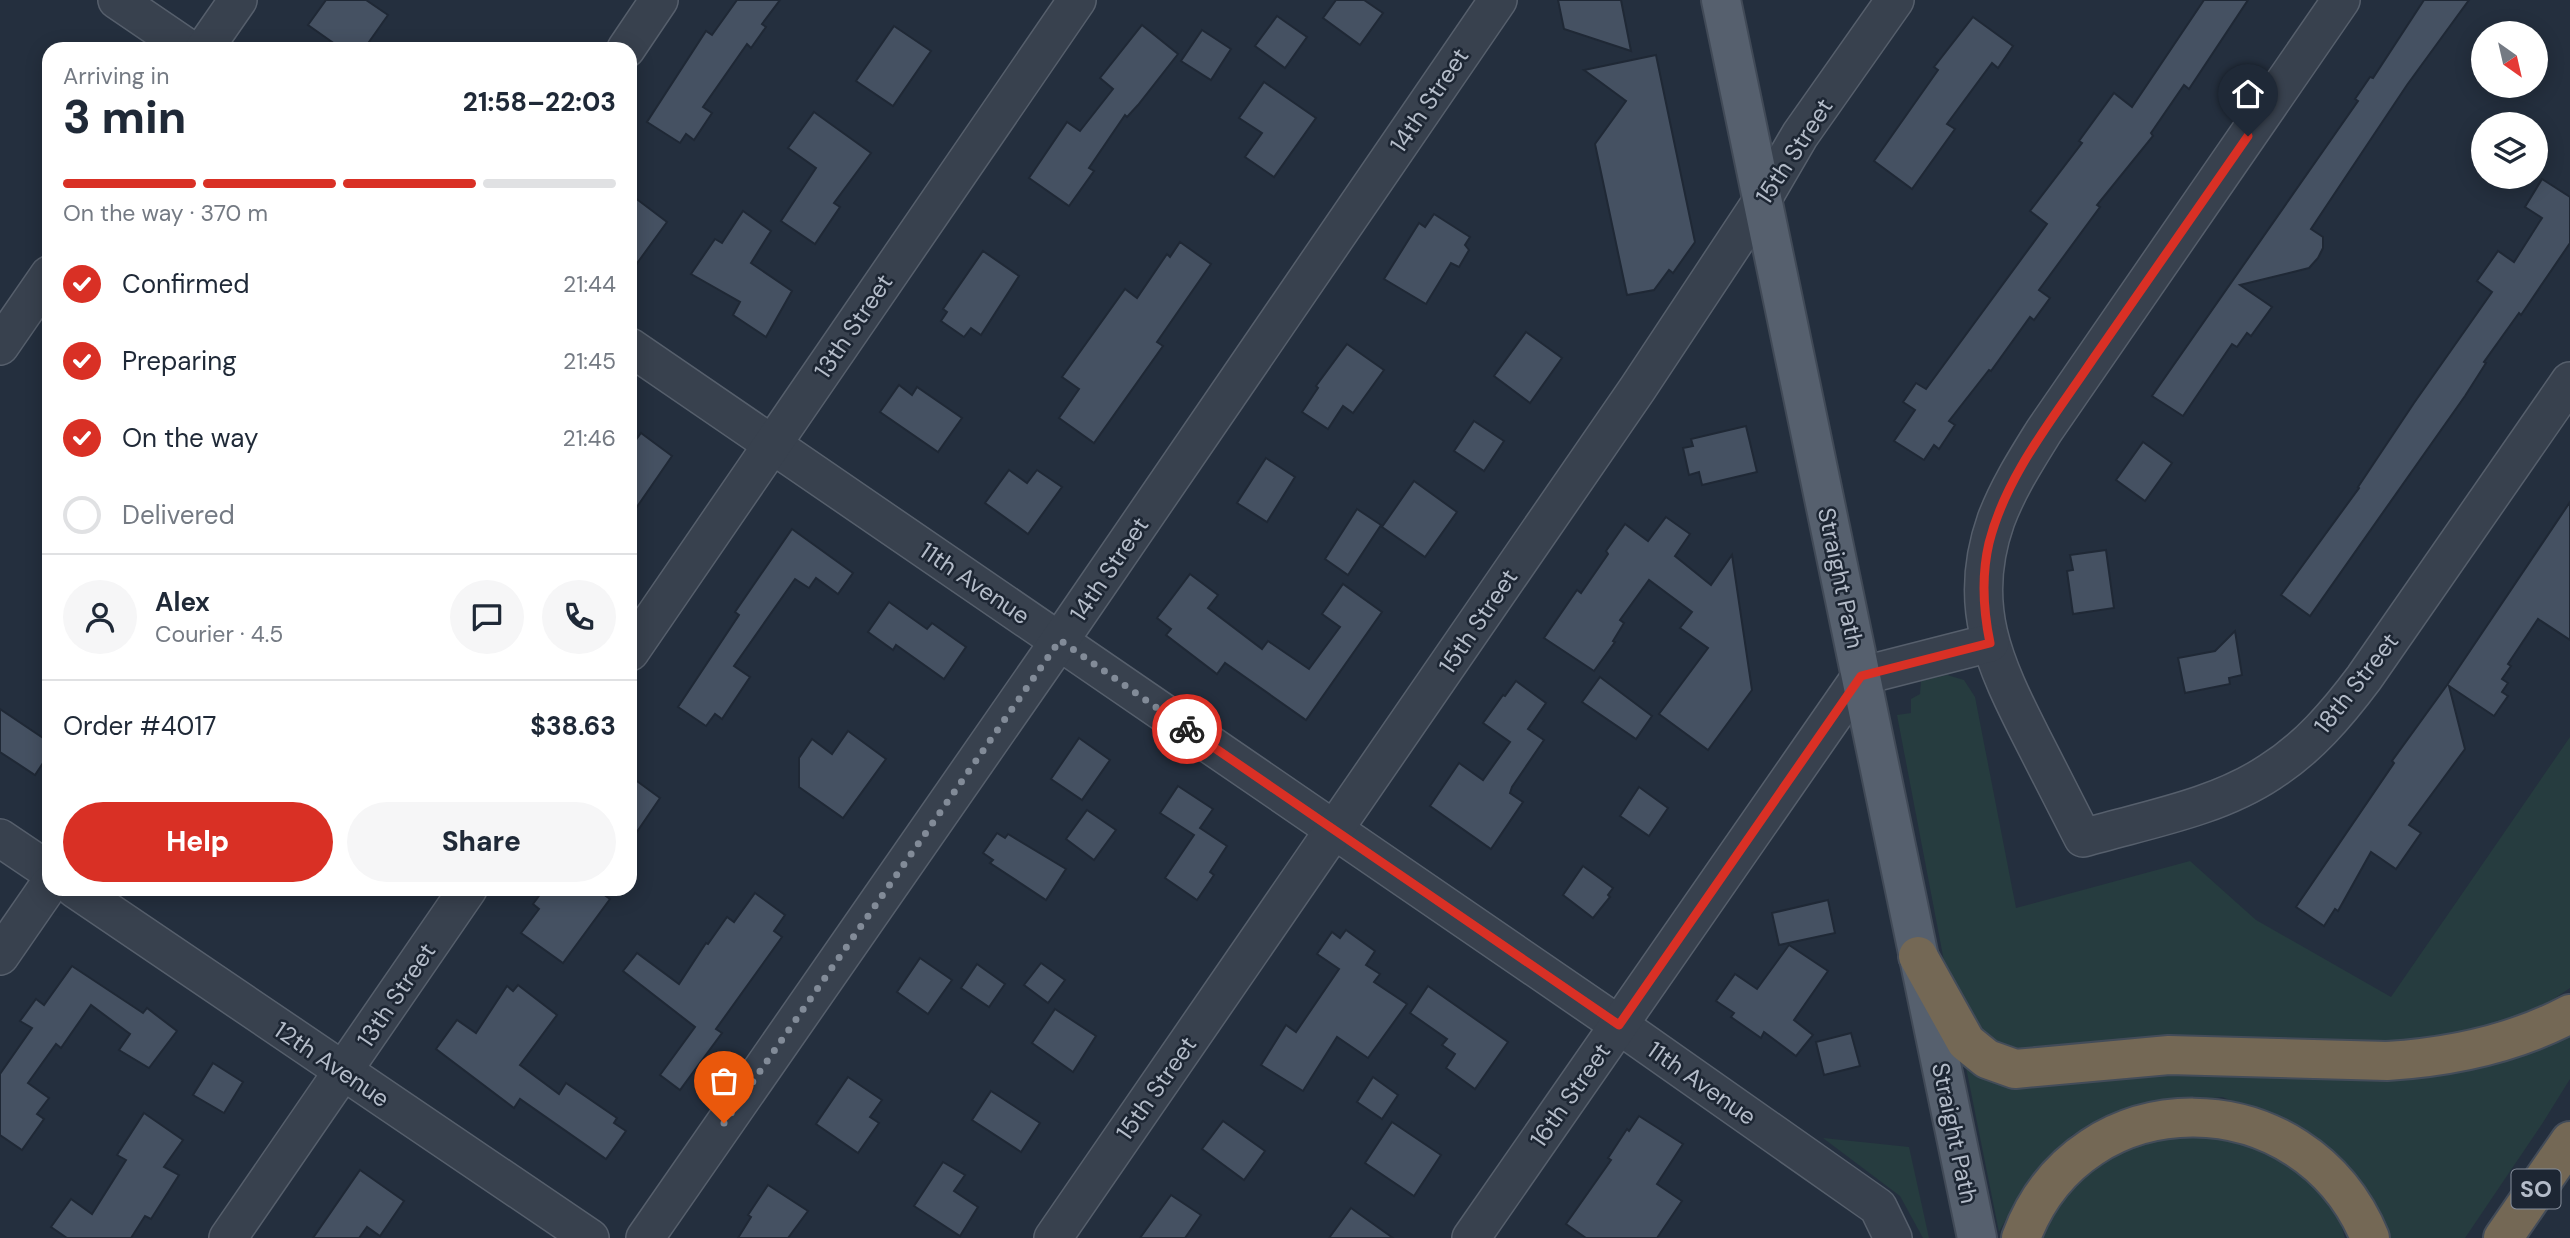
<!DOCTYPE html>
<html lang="en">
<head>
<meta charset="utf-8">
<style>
  :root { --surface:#fff; --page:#f6f6f7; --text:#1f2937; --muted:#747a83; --line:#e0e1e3; --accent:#d93025 }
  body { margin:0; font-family:"DM Sans",sans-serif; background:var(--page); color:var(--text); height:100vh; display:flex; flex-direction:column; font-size:26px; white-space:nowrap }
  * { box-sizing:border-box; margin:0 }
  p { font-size:23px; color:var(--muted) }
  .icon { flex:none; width:38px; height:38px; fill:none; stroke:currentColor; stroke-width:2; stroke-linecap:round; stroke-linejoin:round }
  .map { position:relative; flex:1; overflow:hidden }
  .side { position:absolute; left:42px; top:42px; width:595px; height:854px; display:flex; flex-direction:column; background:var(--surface); border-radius:21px; box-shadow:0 4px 18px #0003 }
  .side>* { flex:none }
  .needle { width:46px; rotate:146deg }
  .fabs { position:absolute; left:2471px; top:21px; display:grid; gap:14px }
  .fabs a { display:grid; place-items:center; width:77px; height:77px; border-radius:50%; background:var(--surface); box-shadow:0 4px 18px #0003; font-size:35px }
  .pin { position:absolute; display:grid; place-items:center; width:60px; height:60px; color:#fff; margin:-72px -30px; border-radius:50% 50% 50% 0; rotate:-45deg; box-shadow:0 0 7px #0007 }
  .pin .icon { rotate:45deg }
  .courier { position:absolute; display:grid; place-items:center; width:70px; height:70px; margin:-35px; border:5px solid #d93025; border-radius:50%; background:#fff; color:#222; box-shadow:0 2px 9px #0007 }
  .overview em { font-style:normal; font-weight:800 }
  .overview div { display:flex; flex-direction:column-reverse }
  .overview { display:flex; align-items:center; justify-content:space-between; height:119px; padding:0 21px }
  h1 { font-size:46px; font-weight:800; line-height:52px }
  .bar { display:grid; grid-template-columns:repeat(4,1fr); gap:10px 7px; align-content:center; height:84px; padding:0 21px }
  .bar i { height:9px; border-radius:5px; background:var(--line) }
  .bar .active { background:var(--accent) }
  .bar p { grid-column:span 4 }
  .line { display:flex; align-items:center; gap:18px; padding:0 21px; border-top:2px solid var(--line) }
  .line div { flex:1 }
  .round { display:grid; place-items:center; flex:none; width:74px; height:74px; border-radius:37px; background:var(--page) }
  ol { padding:0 21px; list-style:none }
  li { display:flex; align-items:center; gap:21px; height:77px }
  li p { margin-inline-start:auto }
  li .icon { padding:7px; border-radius:50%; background:var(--accent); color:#fff; stroke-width:4 }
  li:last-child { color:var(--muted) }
  li i { width:38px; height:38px; border:4px solid var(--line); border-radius:50% }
  .cta { display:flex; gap:14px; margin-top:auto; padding:14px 21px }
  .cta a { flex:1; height:80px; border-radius:42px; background:var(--accent); color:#fff; font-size:28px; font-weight:800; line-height:80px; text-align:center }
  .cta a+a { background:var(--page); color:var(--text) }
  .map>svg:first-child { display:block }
</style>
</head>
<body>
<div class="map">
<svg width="2570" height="1238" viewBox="0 0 2570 1238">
  <rect width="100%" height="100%" fill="#242f3e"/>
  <g fill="#263c3f">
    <polygon points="1947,675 1964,680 1975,697 2016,908 2190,861 2256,920 2391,997 2570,737 2570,988 2546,1004 2463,1036 2318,1045 2177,1037 2092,1042 2019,1054 1991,1049 1952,1003 1897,715 1911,713 1911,699 1920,694 1921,681"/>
    <polygon points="2570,1027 2570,1079 2542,1124 2465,1238 2381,1238 2358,1186 2302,1127 2222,1097 2133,1109 2072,1135 2023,1188 1999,1232 1964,1057 2025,1080"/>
    <polygon points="2193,1129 2275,1150 2336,1207 2345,1238 2035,1238 2051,1200 2113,1145"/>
    <polygon points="1823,1138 1909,1147 1929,1238 1923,1238 1900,1196"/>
  </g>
  <g fill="#455162" stroke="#1f2835" stroke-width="2">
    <polygon points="326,0 366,0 388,15 364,49 342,49 308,25"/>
    <polygon points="737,0 780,0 762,24 766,27 751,48 747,44 703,107 712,113 694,140 686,134 680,143 647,122 706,31 712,35"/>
    <polygon points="1336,0 1364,0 1383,13 1360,45 1323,18"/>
    <polygon points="1558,0 1621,0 1631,51 1564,29"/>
    <polygon points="2204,0 2248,0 2189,89 2184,85 2151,133 2153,136 2097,205 2100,207 2039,290 2050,298 2034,320 2030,317 1991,371 1989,370 1949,421 1955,425 1939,449 1934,445 1924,460 1894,441 1915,410 1903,402 1916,383 1926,389 2047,224 2030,211 2082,143 2079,141 2114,93 2132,107"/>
    <polygon points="2424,0 2469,0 2407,85 2311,229 2323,237 2323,248 2318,258 2309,268 2240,285 2272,307 2251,336 2247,333 2237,347 2232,344 2183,416 2152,396 2358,101 2355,99 2370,77 2373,78"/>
    <polygon points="1277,16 1307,37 1285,68 1255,46"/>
    <polygon points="1973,17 2013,46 1998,68 1992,63 1947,124 1955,129 1912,189 1874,161 1938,70 1934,67"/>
    <polygon points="1142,25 1178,54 1138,105 1127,117 1125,115 1089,168 1094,171 1069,206 1029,178 1067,122 1080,131 1113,89 1100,78"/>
    <polygon points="894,26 931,51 893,106 856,81"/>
    <polygon points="1202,30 1231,49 1211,80 1181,61"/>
    <polygon points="1656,55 1695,242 1673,273 1669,270 1654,290 1627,295 1595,144 1626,101 1584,70"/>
    <polygon points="1264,82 1316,118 1274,177 1245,157 1262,133 1239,118"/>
    <polygon points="814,112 871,153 834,203 840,207 815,244 781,221 816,168 788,148"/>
    <polygon points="2542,179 2570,197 2570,243 2521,315 2519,313 2484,362 2486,363 2465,396 2310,616 2281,595 2359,488 2358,487 2414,403 2492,292 2477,281 2498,251 2514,262 2542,218 2525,207"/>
    <polygon points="630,194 667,222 630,273"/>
    <polygon points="743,211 771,231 751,263 792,291 766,337 733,315 740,302 691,274 715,239 722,243"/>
    <polygon points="1434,214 1470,237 1465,245 1469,250 1459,267 1451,263 1426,304 1384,279 1419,223 1425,227"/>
    <polygon points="1180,242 1211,264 1157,342 1163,346 1094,443 1059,418 1079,389 1062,377 1125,289 1137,298 1167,254 1170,257"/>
    <polygon points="983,251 1019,276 981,335 971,328 964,337 941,321 947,312 943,309"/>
    <polygon points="1526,332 1562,358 1530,403 1494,376"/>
    <polygon points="1347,344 1384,370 1353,413 1343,406 1328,429 1302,412 1318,388 1316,386"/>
    <polygon points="899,385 912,395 917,387 962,418 938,452 880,412"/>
    <polygon points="1474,421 1504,441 1484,471 1454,451"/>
    <polygon points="1746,426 1757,472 1702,485 1699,472 1689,475 1683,448 1693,446 1691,439"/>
    <polygon points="641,433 672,456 630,517 630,448"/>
    <polygon points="2143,442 2172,463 2145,501 2116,480"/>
    <polygon points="1266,458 1295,477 1267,522 1237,503"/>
    <polygon points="1009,470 1027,483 1037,470 1062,487 1028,534 985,503"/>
    <polygon points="1414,481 1457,512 1425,557 1382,527"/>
    <polygon points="2570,502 2570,640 2538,619 2508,664 2511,666 2502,679 2508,683 2502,692 2508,696 2494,716 2449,686 2465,749 2409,825 2421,833 2396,869 2371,852 2338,911 2335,909 2324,926 2296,907 2394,763 2392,761 2447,685"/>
    <polygon points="1357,509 1381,525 1348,575 1325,559"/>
    <polygon points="1666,517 1690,534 1675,556 1711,585 1732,555 1752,690 1708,750 1659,714 1708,648 1680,628 1692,612 1649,580 1620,620 1624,623 1613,641 1615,642 1594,671 1544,638 1577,590 1581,593 1608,554 1606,551 1625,524 1648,541"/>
    <polygon points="792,529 853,573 838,594 816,578 809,588 795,579 734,666 750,677 722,719 715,714 706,726 678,707 739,615 735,612"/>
    <polygon points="2106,550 2114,608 2073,614 2067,571 2073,570 2070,555"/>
    <polygon points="1190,574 1218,595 1208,608 1262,649 1268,641 1309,669 1340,627 1322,614 1343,584 1382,612 1306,720 1225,663 1217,674 1166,635 1171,629 1157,618"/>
    <polygon points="889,602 927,629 932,623 966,647 944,679 896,645 893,650 868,632"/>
    <polygon points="2235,631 2242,675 2229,678 2230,684 2185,693 2178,658 2215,651"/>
    <polygon points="1600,677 1652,716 1636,739 1582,702"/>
    <polygon points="1516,681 1546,703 1528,729 1544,740 1512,787 1510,793 1523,802 1491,849 1430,806 1459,763 1483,780 1510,742 1483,723 1503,695 1505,696"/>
    <polygon points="0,709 49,742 49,754 35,775 0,752"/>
    <polygon points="848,731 886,759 843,818 799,787 799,758 812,739 832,754"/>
    <polygon points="1079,738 1110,760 1082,800 1051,779"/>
    <polygon points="630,776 660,798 630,842"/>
    <polygon points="1178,786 1213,809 1200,828 1227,846 1210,872 1214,875 1197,900 1165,878 1194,835 1160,813"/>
    <polygon points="1639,787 1668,808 1649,836 1620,816"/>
    <polygon points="1087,810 1116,830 1094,860 1066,839"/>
    <polygon points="997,833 1005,838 1008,834 1066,869 1046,900 990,863 993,860 983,853"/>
    <polygon points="1583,866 1613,888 1608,895 1610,897 1593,918 1563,895"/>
    <polygon points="544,889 596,889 610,899 563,963 521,933 539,909 533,904"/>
    <polygon points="755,893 785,915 774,931 782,937 716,1029 722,1033 680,1090 660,1075 695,1027 623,971 637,953 679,984 706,943 708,944 727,917 734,922"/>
    <polygon points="1828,900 1835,933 1779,945 1772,913"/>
    <polygon points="1346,930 1375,951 1366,965 1380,974 1374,982 1407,1004 1368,1058 1337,1037 1303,1091 1261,1065 1286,1025 1296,1032 1339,969 1317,954 1332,932 1340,938"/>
    <polygon points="1789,945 1828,971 1794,1020 1813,1035 1796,1056 1764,1032 1761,1038 1731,1017 1734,1013 1716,1001 1735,974 1757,989"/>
    <polygon points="920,958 952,980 928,1014 897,992"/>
    <polygon points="1041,963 1065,980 1048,1003 1024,985"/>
    <polygon points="977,964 1005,984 989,1007 961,988"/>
    <polygon points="72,966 143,1013 147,1008 177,1031 149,1068 119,1050 130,1034 91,1005 61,1048 56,1044 28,1083 49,1098 37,1114 44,1119 22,1150 0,1135 0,1074 32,1028 20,1021 36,999 44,1005"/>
    <polygon points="518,985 557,1015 520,1065 559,1094 566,1083 617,1118 614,1123 626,1131 606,1159 520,1099 514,1108 436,1049 457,1020 476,1033 507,986 513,991"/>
    <polygon points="1428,986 1508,1042 1475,1089 1446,1068 1455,1054 1442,1045 1447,1039 1410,1013"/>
    <polygon points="1055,1009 1096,1036 1073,1072 1032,1043"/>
    <polygon points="1851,1033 1860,1066 1824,1075 1816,1042"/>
    <polygon points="213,1063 243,1082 224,1113 193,1095"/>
    <polygon points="848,1077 882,1100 870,1117 879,1123 858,1153 816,1124"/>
    <polygon points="1373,1077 1398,1095 1382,1119 1357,1102"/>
    <polygon points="991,1091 1040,1123 1021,1152 972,1120"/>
    <polygon points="144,1113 183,1140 164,1167 179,1175 151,1219 145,1216 131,1238 67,1238 51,1227 71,1199 92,1214 126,1160 117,1155"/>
    <polygon points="1639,1116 1683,1144 1657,1184 1682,1201 1657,1238 1586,1238 1566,1224 1611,1160 1608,1158 1627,1129 1629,1131"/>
    <polygon points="1223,1121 1265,1151 1244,1180 1202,1149"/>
    <polygon points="1392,1122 1441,1155 1414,1196 1365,1163"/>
    <polygon points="943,1162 965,1175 954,1191 978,1207 960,1236 914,1206"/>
    <polygon points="360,1170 404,1201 380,1236 367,1227 359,1238 313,1238"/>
    <polygon points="768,1185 808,1211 788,1238 738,1238 751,1217 748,1215"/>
    <polygon points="1171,1195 1201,1215 1185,1238 1140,1238"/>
    <polygon points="1351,1208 1393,1238 1329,1238"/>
  </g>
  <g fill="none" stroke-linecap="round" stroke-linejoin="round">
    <defs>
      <g id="minor">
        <polyline points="117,0 189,49"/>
        <path d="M2341,0L2044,431C2026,460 2008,488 1996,520C1966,605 1994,663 2032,738C2049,771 2066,804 2083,838C2145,820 2216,808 2270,772C2308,748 2337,714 2364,678L2570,381"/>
        <polyline points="204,49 238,0"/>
        <polyline points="626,49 659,0"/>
        <polyline points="0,346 49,275"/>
        <polyline points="630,347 1619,1025 1878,1207 1893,1238"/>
        <polyline points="630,652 1077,0"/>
        <polyline points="0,838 49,871"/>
        <polyline points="75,889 590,1238"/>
        <polyline points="0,956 49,885"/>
        <polyline points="228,1238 468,889"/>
        <polyline points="645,1238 1060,640 1498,0"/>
        <polyline points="1053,1238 1638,388 1761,202 1800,135 1895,0"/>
        <polyline points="1471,1238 1861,676 1990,643"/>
      </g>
      <polyline id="major" points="1721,0 1977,1238"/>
      <g id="highway">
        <path d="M1918,956L1966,1042L1987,1059L2015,1069L2169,1055L2387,1061C2452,1057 2513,1044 2570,1014"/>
        <path d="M2021,1238C2081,1076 2305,1079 2370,1238"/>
        <polyline points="2503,1238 2570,1141"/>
      </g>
    </defs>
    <use href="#minor" stroke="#565f6c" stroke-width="40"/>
    <use href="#major" stroke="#414a57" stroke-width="42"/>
    <use href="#highway" stroke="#434c59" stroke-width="42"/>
    <use href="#minor" stroke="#38414e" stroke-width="37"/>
    <use href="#major" stroke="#56606e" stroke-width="38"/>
    <use href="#highway" stroke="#746855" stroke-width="38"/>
  </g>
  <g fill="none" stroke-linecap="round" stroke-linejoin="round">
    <polyline stroke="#828b98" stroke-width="7" stroke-dasharray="0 12.6" points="724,1123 1060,640 1187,729"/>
    <path stroke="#d93025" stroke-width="9" d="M1187,729L1619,1025L1861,676L1990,643C1983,609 1981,577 1989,543C2006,475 2055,416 2093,359C2145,285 2196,210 2248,136"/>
  </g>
  <g text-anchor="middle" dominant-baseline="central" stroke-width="5" stroke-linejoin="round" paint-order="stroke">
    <rect fill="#1d2633" stroke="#878f9c" stroke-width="2" x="2511.5" y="1169.5" width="49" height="39" rx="5"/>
    <g font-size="23" font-weight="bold" fill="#b4bcc9">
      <text x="2536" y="1189">SO</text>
    </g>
    <g font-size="24" fill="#b4bcc9" stroke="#1d2633">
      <text transform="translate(1429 100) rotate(-56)">14th Street</text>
      <text transform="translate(1794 151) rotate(-57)">15th Street</text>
      <text transform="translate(853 326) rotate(-56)">13th Street</text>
      <text transform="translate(1109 569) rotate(-56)">14th Street</text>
      <text transform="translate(1841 578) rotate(78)">Straight Path</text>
      <text transform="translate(975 583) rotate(34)">11th Avenue</text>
      <text transform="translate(1478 621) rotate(-56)">15th Street</text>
      <text transform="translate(2356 683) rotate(-52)">18th Street</text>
      <text transform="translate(396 995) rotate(-56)">13th Street</text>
      <text transform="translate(332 1064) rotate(34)">12th Avenue</text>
      <text transform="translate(1702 1083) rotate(35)">11th Avenue</text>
      <text transform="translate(1156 1088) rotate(-55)">15th Street</text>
      <text transform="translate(1570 1095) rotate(-55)">16th Street</text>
      <text transform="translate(1955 1133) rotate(78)">Straight Path</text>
    </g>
  </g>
</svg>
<div class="fabs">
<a><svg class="needle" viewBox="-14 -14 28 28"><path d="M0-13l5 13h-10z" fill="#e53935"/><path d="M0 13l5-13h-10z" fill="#747a83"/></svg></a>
<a><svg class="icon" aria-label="layers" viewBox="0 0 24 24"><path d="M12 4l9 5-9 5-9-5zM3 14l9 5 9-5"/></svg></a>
</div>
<div class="pin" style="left:724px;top:1123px;background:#ea580c"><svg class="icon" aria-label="bag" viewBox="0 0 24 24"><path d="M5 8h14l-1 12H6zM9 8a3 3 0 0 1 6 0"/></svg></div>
<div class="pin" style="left:2248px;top:136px;background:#1f2937"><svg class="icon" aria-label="home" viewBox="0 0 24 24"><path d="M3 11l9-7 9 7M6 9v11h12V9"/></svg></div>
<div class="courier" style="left:1187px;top:729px"><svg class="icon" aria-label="bike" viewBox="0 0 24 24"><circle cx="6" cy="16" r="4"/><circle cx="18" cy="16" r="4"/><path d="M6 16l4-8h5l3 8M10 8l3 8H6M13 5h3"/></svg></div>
<section class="side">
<div class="overview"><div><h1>3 min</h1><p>Arriving in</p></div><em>21:58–22:03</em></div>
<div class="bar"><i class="active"></i><i class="active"></i><i class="active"></i><i></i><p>On the way · 370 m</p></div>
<ol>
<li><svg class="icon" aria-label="check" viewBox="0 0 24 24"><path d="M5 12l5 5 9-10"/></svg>Confirmed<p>21:44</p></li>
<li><svg class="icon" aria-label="check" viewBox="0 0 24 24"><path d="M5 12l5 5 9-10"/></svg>Preparing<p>21:45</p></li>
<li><svg class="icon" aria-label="check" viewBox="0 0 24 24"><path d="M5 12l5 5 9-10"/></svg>On the way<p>21:46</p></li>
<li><i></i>Delivered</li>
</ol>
<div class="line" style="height:126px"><a class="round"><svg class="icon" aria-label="person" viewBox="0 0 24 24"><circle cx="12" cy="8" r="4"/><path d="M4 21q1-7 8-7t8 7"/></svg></a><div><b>Alex</b><p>Courier · 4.5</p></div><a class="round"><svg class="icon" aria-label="chat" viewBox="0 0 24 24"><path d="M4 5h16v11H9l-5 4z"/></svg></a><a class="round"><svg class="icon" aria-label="phone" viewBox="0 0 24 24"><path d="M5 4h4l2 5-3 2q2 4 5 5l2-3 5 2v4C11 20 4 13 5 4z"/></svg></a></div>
<div class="line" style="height:91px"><div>Order #4017</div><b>$38.63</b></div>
<div class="cta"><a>Help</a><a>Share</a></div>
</section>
</div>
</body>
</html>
